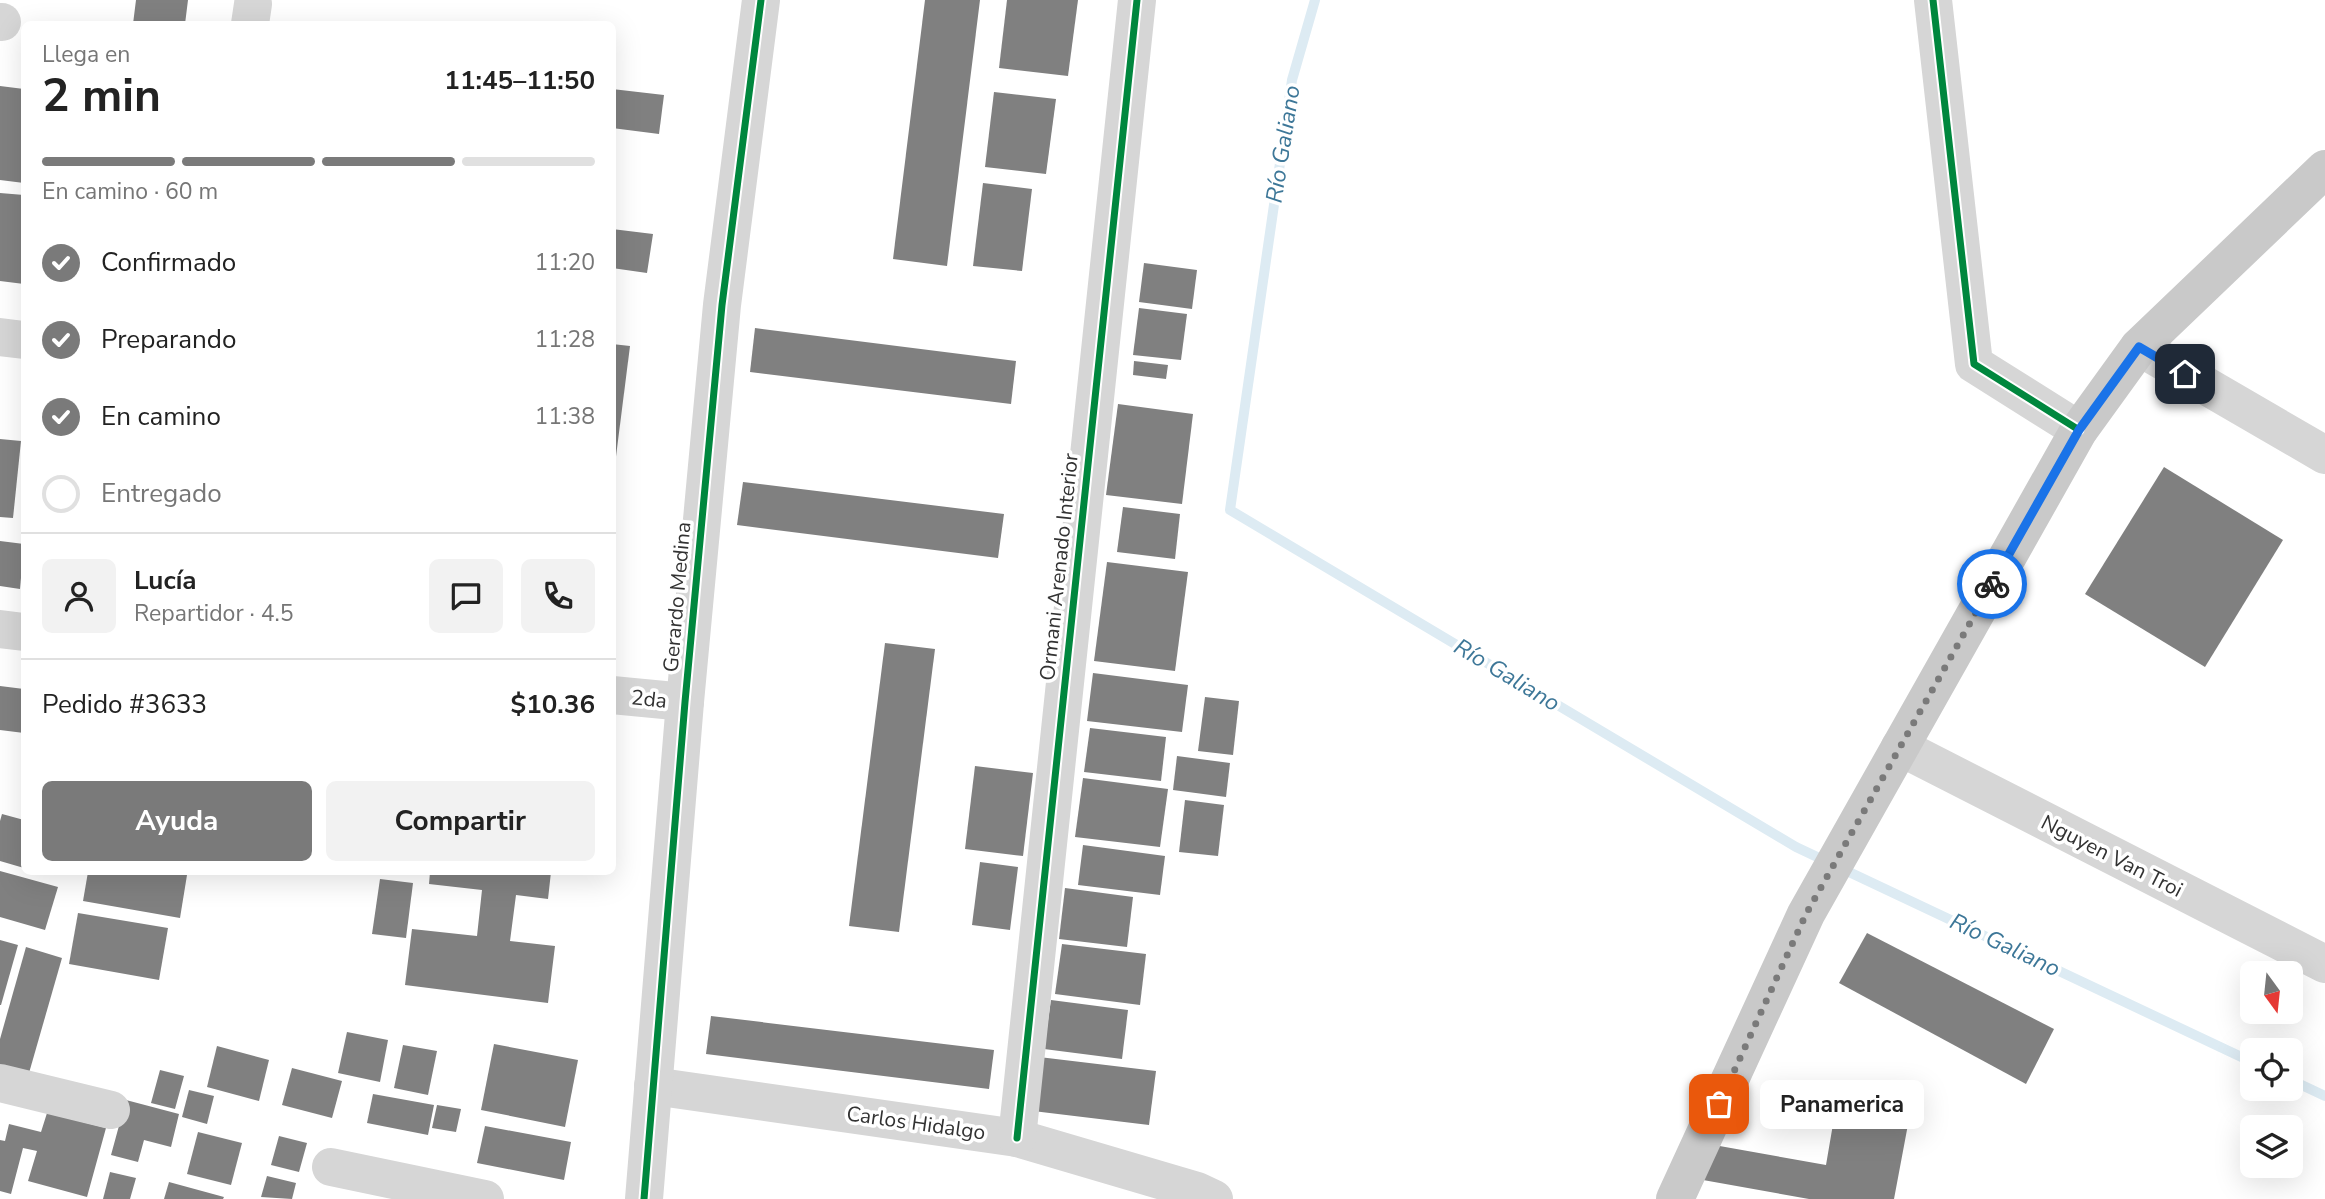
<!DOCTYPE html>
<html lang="es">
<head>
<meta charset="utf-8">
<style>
  :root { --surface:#fff; --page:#f2f2f2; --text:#222; --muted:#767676; --line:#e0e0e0; --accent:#7a7a7a }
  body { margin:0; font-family:"Nunito Sans",sans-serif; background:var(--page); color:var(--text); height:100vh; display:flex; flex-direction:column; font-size:26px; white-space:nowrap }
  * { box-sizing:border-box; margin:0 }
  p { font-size:23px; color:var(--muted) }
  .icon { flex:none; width:38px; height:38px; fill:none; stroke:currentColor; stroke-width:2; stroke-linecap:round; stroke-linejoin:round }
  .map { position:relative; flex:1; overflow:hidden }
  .sheet { position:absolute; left:21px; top:21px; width:595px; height:854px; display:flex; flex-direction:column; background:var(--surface); border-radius:10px; box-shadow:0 7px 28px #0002 }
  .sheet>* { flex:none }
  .needle { width:46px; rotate:165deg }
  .controls { position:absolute; left:2240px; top:961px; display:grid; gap:14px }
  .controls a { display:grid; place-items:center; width:63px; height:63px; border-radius:10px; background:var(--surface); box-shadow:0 7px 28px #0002; font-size:35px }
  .pin { position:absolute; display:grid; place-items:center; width:60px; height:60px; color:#fff; margin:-30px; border-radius:14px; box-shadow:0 4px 10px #0006 }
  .courier { position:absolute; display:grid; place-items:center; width:70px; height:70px; margin:-35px; border:5px solid #1a73e8; border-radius:50%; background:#fff; color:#222; box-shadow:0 2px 9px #0007 }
  .bubble { position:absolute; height:49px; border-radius:10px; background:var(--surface); box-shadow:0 7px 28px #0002; font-size:23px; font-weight:700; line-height:49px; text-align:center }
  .head em { font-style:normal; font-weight:700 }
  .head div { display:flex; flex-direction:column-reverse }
  .head { display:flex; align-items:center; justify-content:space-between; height:119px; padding:0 21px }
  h1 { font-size:46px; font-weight:700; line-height:52px }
  .bar { display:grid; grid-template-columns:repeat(4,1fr); gap:10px 7px; align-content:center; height:84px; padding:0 21px }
  .bar i { height:9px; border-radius:5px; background:var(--line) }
  .bar .on { background:var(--accent) }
  .bar p { grid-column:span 4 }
  .line { display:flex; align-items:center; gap:18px; padding:0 21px; border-top:2px solid var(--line) }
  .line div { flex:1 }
  .round { display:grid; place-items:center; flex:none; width:74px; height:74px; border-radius:10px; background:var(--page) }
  ol { padding:0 21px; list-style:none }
  li { display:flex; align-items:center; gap:21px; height:77px }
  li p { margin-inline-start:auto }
  li .icon { padding:7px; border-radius:50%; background:var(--accent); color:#fff; stroke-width:4 }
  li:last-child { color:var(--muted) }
  li i { width:38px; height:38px; border:4px solid var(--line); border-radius:50% }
  .button { display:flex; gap:14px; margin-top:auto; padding:14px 21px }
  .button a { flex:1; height:80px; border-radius:10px; background:var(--accent); color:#fff; font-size:28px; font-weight:700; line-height:80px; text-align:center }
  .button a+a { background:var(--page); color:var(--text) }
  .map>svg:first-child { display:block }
</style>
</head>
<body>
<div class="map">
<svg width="2325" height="1199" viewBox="0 0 2325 1199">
  <rect width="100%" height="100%" fill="#fff"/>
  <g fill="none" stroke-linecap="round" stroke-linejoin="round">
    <g stroke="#ddebf3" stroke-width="10">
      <polyline points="1315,0 1292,80 1230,510 1796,847 2252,1062"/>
      <polyline points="2291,1080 2325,1096"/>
    </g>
  </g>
  <g fill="#808080">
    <polygon points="136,0 188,0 185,24 133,24"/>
    <polygon points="925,0 980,0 947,266 893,259"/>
    <polygon points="1007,0 1078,0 1068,76 999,68"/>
    <polygon points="0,86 24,89 24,183 0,180"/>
    <polygon points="612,89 664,95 659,134 612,128"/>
    <polygon points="994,92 1056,99 1046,174 985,167"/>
    <polygon points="983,183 1032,189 1022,271 973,266"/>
    <polygon points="0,193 24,195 24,284 0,281"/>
    <polygon points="612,229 653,234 647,273 612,268"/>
    <polygon points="1144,263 1197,270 1192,309 1139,302"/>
    <polygon points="1139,308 1187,314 1181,360 1133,355"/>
    <polygon points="755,328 1016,361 1011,404 750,372"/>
    <polygon points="612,344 630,346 614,472 612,472"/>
    <polygon points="1134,361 1168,365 1166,379 1133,375"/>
    <polygon points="1118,404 1193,414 1182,504 1106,495"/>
    <polygon points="0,439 21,441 13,518 0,517"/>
    <polygon points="2164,467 2283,540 2205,667 2085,594"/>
    <polygon points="743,482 1004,514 998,558 737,525"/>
    <polygon points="1123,507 1180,514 1175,559 1117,552"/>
    <polygon points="0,541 24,544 20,589 0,586"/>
    <polygon points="1107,562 1188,572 1175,671 1094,661"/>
    <polygon points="885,643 935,649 899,932 849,926"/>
    <polygon points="1093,673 1188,685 1182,732 1087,721"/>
    <polygon points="0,686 24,689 24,733 0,730"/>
    <polygon points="1205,697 1239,701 1233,755 1198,751"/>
    <polygon points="1090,728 1166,737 1161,781 1084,772"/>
    <polygon points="1177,756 1230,763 1226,797 1173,790"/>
    <polygon points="975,766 1033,773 1023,856 965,849"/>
    <polygon points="1083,778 1168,789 1160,847 1075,837"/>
    <polygon points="1185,800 1224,805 1218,856 1179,852"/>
    <polygon points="2,814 24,820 24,868 0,861 0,821"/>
    <polygon points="1083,845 1165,856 1160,895 1078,885"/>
    <polygon points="980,862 1018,867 1010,930 972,925"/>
    <polygon points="0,871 58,887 45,930 0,917"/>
    <polygon points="88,872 169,872 187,875 180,918 83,901"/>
    <polygon points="430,872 551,872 548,899 516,895 510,941 555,946 548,1003 405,985 412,929 477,936 482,890 429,884"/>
    <polygon points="380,879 413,883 406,938 372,934"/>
    <polygon points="1065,888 1133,897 1127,947 1059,939"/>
    <polygon points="78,913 168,928 159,980 69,964"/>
    <polygon points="1867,933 2054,1029 2026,1084 1839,983"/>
    <polygon points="0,940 18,945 1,1005 0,1005"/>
    <polygon points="1062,944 1146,954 1140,1005 1055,994"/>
    <polygon points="26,947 62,958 27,1080 0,1072 0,1039"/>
    <polygon points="1051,1000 1128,1010 1122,1059 1044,1049"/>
    <polygon points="711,1016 994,1050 989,1089 706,1054"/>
    <polygon points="347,1032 388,1040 380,1082 338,1073"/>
    <polygon points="494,1044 578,1060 565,1127 481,1110"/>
    <polygon points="403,1045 437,1051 428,1095 394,1088"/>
    <polygon points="217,1046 269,1060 259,1101 207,1087"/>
    <polygon points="1039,1057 1156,1071 1149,1125 1033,1111"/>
    <polygon points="292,1068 342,1081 332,1118 282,1105"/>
    <polygon points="160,1070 184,1076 175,1109 151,1103"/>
    <polygon points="1839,1089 1912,1103 1894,1199 1809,1199 1703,1180 1714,1145 1826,1165"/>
    <polygon points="189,1090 214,1096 207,1124 182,1117"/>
    <polygon points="373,1094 434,1105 428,1135 367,1123"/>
    <polygon points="126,1100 179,1114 171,1147 144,1140 138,1162 111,1155"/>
    <polygon points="437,1105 461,1109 456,1132 432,1128"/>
    <polygon points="47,1113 106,1128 87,1197 28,1181 37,1151 23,1148 11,1194 0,1191 0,1140 5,1141 9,1124 41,1132"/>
    <polygon points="485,1126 571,1142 564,1180 477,1163"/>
    <polygon points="198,1132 242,1143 231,1185 187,1174"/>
    <polygon points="279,1136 307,1143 299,1172 271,1165"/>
    <polygon points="110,1172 136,1178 130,1199 103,1199"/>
    <polygon points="267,1176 296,1183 292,1199 261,1197"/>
    <polygon points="169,1182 224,1197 223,1199 164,1199"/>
  </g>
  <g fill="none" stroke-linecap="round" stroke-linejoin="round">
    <g stroke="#d6d6d6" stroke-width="38">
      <polyline points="1933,0 1974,364 2079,430"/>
      <polyline points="0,22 2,22"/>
      <polyline points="250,24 253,4"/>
      <polyline points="0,337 24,340"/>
      <polyline points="2139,347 2325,455"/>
      <polyline points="0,629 24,632"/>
      <polyline points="612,695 685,702"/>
      <polyline points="1900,747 2325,964"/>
      <polyline points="0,1083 111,1110"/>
      <polyline points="653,1086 1017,1138 1197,1191 1214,1199"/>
      <polyline points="1017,1138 1137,0"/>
      <polyline points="331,1167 485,1199"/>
      <polyline points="644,1199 685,702 722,305 761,0"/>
    </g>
    <polyline stroke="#c9c9c9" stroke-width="38" points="1675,1199 1806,914 2079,430 2139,347 2325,169"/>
    <defs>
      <g id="cycleway">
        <polyline points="1933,0 1974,364 2079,430"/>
        <polyline points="1017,1138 1137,0"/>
        <polyline points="644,1199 685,702 722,305 761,0"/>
      </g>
    </defs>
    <use href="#cycleway" stroke="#fff" stroke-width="11"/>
    <use href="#cycleway" stroke="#00873e" stroke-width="7"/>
  </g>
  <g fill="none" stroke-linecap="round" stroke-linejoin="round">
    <polyline stroke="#7a7a7a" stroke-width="7" stroke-dasharray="0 12.6" points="1719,1104 1806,914 1992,584"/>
    <polyline stroke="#1a73e8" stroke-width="9" points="1992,584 2079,430 2139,347 2185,374"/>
  </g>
  <g text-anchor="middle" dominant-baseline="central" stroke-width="7" stroke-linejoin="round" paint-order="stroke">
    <g font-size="21" fill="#323232" stroke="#fff">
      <text transform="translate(1059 567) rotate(-84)">Ormani Arenado Interior</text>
      <text transform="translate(677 597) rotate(-85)">Gerardo Medina</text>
      <text transform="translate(649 699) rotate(6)">2da</text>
      <text transform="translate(2112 856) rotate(27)">Nguyen Van Troi</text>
      <text transform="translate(916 1123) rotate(8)">Carlos Hidalgo</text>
    </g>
    <g font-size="23" font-style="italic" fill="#3d7798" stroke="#fff">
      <text transform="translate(1283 144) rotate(-81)">Río Galiano</text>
      <text transform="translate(1507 675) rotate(31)">Río Galiano</text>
      <text transform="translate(2005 945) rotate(25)">Río Galiano</text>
    </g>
  </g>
</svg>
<div class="controls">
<a><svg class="needle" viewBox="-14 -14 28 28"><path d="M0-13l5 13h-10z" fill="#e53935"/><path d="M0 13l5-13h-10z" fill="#767676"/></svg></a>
<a><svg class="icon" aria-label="locate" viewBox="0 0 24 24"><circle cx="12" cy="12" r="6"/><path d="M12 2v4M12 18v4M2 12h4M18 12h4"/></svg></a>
<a><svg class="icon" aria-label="layers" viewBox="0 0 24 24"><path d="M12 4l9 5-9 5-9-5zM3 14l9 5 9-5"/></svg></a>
</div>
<div class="pin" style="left:1719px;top:1104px;background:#ea580c"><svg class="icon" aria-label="bag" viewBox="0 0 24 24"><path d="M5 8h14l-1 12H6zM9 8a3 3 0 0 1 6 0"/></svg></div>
<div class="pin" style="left:2185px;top:374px;background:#1f2937"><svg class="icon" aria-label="home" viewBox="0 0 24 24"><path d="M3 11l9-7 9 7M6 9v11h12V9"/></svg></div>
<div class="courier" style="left:1992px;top:584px"><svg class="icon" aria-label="bike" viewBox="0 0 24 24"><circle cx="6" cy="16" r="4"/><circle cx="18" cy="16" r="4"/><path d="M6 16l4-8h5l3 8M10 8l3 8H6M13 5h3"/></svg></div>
<div class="bubble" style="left:1760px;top:1080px;width:164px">Panamerica</div>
<section class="sheet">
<div class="head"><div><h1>2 min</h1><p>Llega en</p></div><em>11:45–11:50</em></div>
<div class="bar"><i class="on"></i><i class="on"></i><i class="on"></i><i></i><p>En camino · 60 m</p></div>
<ol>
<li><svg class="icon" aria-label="check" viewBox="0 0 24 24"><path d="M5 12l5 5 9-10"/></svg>Confirmado<p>11:20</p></li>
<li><svg class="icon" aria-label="check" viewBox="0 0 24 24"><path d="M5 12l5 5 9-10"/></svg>Preparando<p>11:28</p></li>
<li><svg class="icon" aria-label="check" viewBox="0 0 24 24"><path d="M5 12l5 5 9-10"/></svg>En camino<p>11:38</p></li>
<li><i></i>Entregado</li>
</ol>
<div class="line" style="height:126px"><a class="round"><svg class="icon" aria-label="person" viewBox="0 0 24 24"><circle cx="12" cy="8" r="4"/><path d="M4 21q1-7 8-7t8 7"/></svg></a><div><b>Lucía</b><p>Repartidor · 4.5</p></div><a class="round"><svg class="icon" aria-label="chat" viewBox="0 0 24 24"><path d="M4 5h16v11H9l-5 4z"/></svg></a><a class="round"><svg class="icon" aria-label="phone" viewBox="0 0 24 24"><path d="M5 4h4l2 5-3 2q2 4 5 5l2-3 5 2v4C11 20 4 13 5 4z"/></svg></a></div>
<div class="line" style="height:91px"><div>Pedido #3633</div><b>$10.36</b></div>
<div class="button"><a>Ayuda</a><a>Compartir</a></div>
</section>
</div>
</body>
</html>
